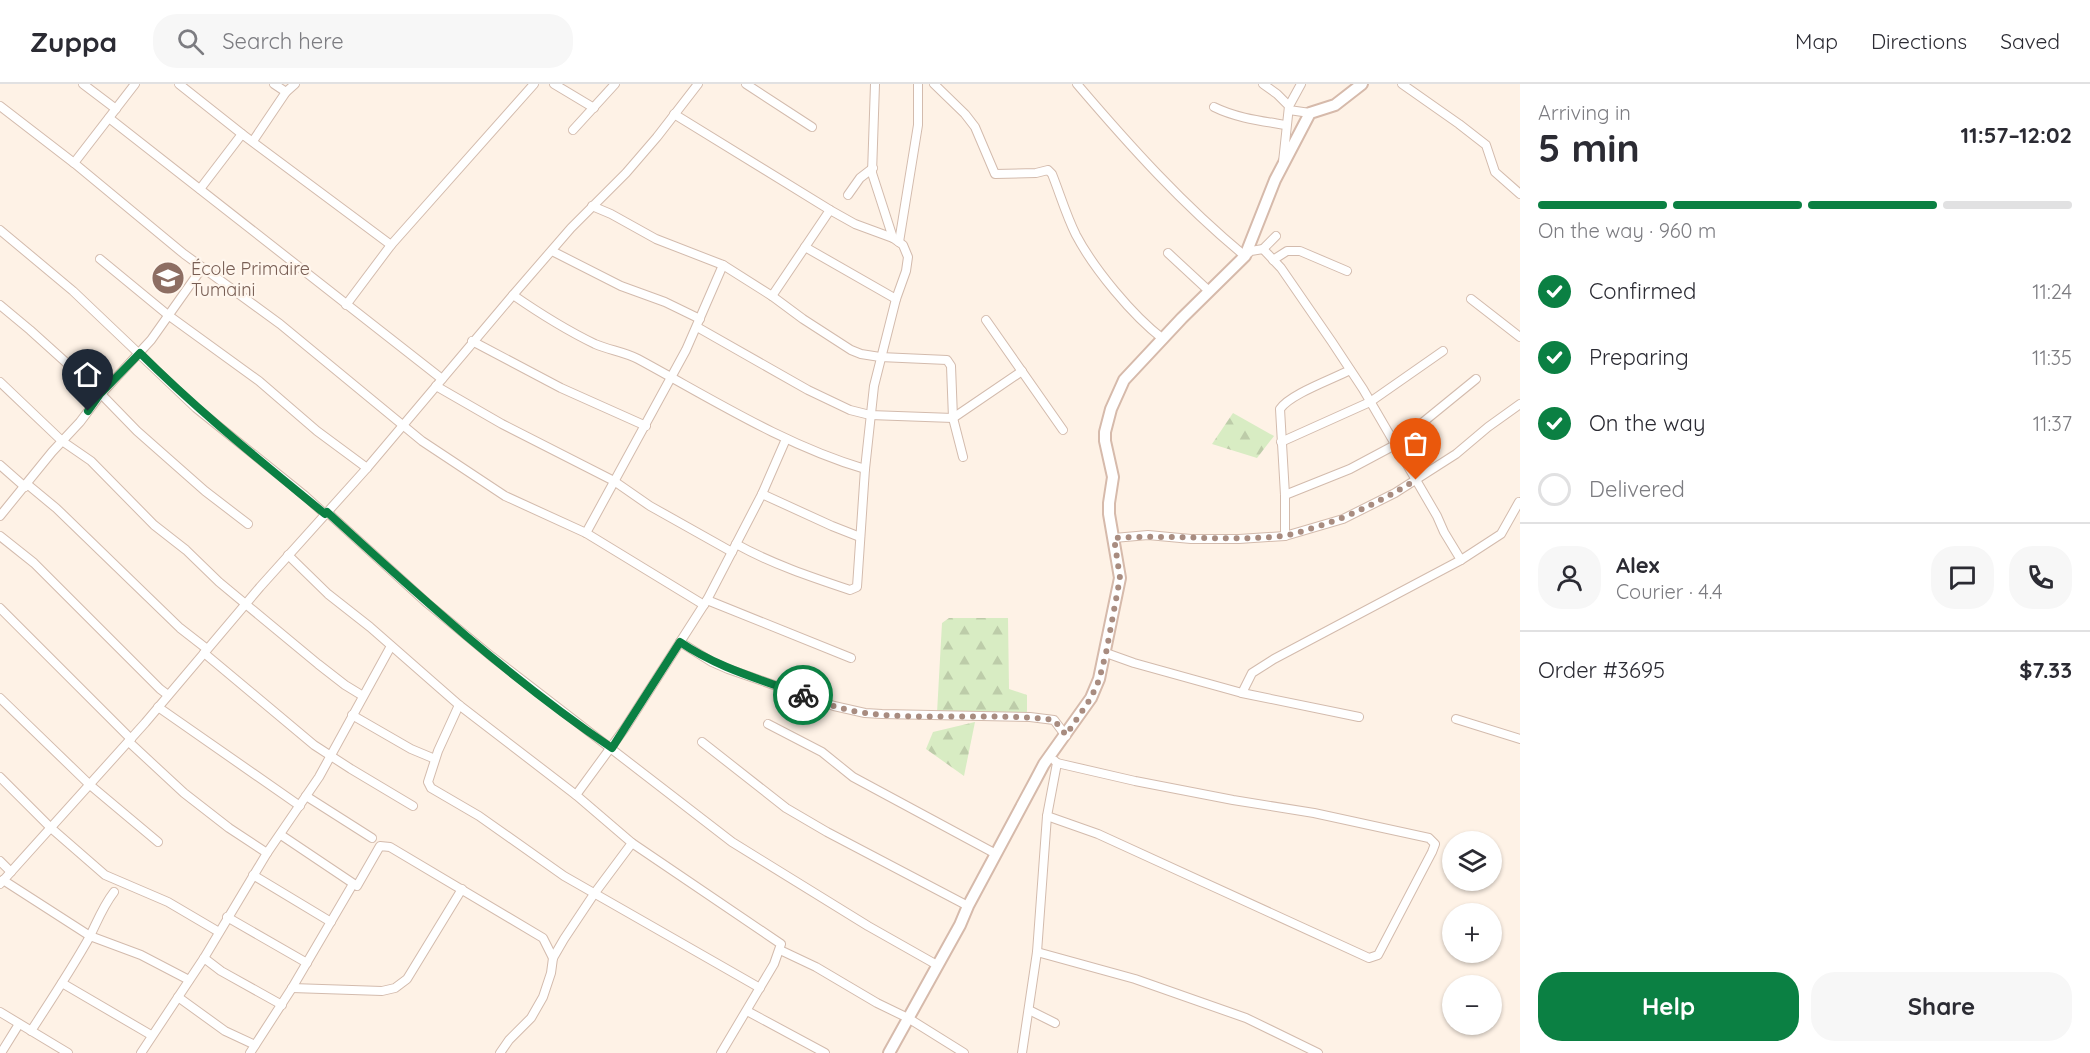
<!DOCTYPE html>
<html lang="en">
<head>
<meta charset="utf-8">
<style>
  :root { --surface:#fff; --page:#f7f7f7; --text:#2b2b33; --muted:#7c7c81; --line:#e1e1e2; --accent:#0b8043 }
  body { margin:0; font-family:Quicksand,sans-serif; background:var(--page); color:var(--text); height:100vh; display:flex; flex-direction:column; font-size:22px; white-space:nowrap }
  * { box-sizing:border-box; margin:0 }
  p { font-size:20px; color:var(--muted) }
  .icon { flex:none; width:33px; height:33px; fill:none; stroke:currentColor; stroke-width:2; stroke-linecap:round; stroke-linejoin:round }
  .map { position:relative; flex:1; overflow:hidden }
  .details { display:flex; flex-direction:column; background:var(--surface); width:570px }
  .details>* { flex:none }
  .fabs { position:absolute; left:1442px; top:747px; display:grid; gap:12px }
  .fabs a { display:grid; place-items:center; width:60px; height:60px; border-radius:50%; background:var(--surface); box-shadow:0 2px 4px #0004; font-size:30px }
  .pin { position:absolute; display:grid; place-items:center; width:51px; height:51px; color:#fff; margin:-62px -26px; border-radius:50% 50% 50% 0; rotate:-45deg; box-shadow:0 0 6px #0007 }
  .pin .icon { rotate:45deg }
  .courier { position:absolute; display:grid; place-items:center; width:60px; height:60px; margin:-30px; border:4px solid #0b8043; border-radius:50%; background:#fff; color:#222; box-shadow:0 2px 8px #0007 }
  .summary em { font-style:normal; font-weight:800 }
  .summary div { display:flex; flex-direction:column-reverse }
  .summary { display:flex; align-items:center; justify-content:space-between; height:102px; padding:0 18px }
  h1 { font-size:39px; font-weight:800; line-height:45px }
  .bar { display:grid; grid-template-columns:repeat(4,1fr); gap:9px 6px; align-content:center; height:72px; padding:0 18px }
  .bar i { height:8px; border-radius:4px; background:var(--line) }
  .bar .selected { background:var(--accent) }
  .bar p { grid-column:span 4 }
  .line { display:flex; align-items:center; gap:15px; padding:0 18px; border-top:2px solid var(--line) }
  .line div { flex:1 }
  .round { display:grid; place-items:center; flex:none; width:63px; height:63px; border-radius:24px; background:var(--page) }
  ol { padding:0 18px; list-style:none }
  li { display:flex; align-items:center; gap:18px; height:66px }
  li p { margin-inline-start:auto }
  li .icon { padding:6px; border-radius:50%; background:var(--accent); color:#fff; stroke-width:4 }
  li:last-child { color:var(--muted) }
  li i { width:33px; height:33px; border:3px solid var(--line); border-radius:50% }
  .button { display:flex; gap:12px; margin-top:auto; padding:12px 18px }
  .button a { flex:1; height:69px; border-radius:24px; background:var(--accent); color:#fff; font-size:24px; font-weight:800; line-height:69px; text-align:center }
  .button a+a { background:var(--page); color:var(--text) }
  header { display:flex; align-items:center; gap:36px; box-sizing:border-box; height:84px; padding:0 30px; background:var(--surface); border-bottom:2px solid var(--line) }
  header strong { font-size:28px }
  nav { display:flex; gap:33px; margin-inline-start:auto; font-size:21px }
  .search { width:420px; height:54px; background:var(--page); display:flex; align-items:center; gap:15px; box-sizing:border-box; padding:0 21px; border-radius:24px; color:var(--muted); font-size:22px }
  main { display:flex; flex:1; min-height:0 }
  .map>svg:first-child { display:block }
</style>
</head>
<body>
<header>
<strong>Zuppa</strong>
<div class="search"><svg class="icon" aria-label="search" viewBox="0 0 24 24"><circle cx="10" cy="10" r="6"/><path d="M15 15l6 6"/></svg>Search here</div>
<nav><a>Map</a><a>Directions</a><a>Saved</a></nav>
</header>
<main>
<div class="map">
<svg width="1520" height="969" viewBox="0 0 1520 969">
  <defs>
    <pattern id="forest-firs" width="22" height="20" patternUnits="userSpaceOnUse" patternTransform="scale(1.5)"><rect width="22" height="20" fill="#d8ecc3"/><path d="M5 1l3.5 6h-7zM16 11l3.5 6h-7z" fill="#bdcca9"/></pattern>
  </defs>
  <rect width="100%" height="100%" fill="#fef2e6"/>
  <g fill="url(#forest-firs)">
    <polygon points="1233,329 1274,352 1257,374 1212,360"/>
    <polygon points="949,534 1008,534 1009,605 1027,611 1027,630 937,629 942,539"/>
    <polygon points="975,638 964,692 926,665 933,648"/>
  </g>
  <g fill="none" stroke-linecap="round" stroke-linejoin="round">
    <defs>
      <g id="street">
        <polyline points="83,0 116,25"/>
        <polyline points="179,0 242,50 391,161"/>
        <polyline points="274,0 286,8"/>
        <polyline points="554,0 594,24"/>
        <polyline points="746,0 812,43"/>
        <polyline points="875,0 872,89 893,154"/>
        <path d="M934,0L965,30L975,43L995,90L1036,89L1048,86L1052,90C1060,110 1066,131 1076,151C1094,185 1132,231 1163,255"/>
        <path d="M1077,0C1129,61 1183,121 1245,172L1251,167L1263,165L1276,152"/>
        <polyline points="1263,0 1277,10 1289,22 1283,78"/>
        <polyline points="1402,0 1459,40 1486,61 1495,88 1520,110"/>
        <polyline points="0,22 74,79 184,170 280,240 422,357 505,412 586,449 704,521"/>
        <polyline points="1289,22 1301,0"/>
        <path d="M1214,23C1236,34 1262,37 1286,41"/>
        <polyline points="1289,26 1310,29"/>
        <path d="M674,30L830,126L855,140L893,154L903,161L908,173L906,187L896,215L874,302L865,385L857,503L850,506C811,493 772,480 736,460"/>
        <polyline points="109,34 442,295"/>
        <polyline points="573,46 615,0"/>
        <polyline points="253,57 286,8 295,0"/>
        <polyline points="74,79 135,0"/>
        <polyline points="200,105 242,50"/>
        <polyline points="848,111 860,94 873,84"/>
        <polyline points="592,122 611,130 656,155 723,181 772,212 803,235 851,266 861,270 880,273 947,276 951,282 953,334 963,373"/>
        <polyline points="0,146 73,207 196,324 304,411 325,430"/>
        <polyline points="899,158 918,41 918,0"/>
        <polyline points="805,163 896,215"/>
        <polyline points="1263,165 1281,184 1332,258 1363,305 1437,432 1444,448 1461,476"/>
        <polyline points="552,167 621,202 665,218 700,235"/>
        <polyline points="1168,169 1209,207"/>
        <polyline points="100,175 168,231 259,297 317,347 367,384"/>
        <polyline points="1273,176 1287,167 1300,167 1347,187"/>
        <path d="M513,211C539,229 566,246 595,260C609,266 625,268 638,275C712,315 784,361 865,385"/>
        <polyline points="772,212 830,126"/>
        <polyline points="1471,215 1520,253"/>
        <polyline points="0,221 30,246 101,310 137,347 205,407 248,440"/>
        <polyline points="346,221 391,161 534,0"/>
        <polyline points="986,236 1063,346"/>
        <polyline points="697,243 808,306 850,326 870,331 953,334 1022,287"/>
        <polyline points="472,257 561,304 646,342"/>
        <polyline points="0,298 62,357 91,377 154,441 186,466 219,498 318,580 345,601 363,612"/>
        <polyline points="436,302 502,340 614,397 650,422 732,468"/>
        <polyline points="1281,358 1370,318 1443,267"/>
        <polyline points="0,381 25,403"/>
        <polyline points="27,400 56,424 180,544 207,565"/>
        <polyline points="762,410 832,442 860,453"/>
        <polyline points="1285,411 1350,385 1395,361 1476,295"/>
        <polyline points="327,428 427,519 491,572 732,758 868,842 937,881"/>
        <polyline points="0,432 52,368 80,338 101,310 151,256 202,184"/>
        <polyline points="586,449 686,266 723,181"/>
        <polyline points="0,452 34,479 160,605 168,611"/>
        <path d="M1285,452V411L1280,325C1290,310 1333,295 1350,286"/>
        <polyline points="1114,454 1148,451 1191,455 1239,455 1285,452 1343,435 1395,409 1456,370 1488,343 1520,320"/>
        <polyline points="288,471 328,510 370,543 459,621 576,711 632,759 594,810 564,855 553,874 551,889 543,913 531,934 509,956 500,969"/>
        <polyline points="707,516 851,574"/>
        <polyline points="0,524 131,655"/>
        <polyline points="680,558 712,578 728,585 834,622 865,629 882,630 1030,633 1054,636 1066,652"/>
        <polyline points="204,569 314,661 351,685 413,722"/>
        <polyline points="1106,569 1134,579 1242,609 1252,589 1274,575 1461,476 1501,450 1519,418"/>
        <polyline points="1242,609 1359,633"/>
        <polyline points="0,614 90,701 158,758"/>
        <polyline points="459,621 438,667 428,698 431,704 479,732 564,792 760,904"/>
        <polyline points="158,623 300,722"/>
        <polyline points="352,631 411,665 435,675"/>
        <polyline points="1456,635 1520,655"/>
        <polyline points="768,640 822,668 853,693 996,770"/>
        <polyline points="129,658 184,709 229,744 267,769"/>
        <polyline points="702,658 786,724 827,748 968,822"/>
        <polyline points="0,693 51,744 105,791 168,818 219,848"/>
        <polyline points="576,711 625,644 707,516 762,410 786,355"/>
        <polyline points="306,712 372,754"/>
        <polyline points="1047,732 1098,750 1369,874 1378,871 1432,768 1435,760 1429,754 1314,729 1233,716 1135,697 1057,679"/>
        <polyline points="281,751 357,802 380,762 390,763 543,854 553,874"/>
        <polyline points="632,759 781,860 774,880 721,969"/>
        <polyline points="0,777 11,788"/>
        <polyline points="253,791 331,838"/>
        <polyline points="3,796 90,852 141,871 189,896"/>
        <polyline points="0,800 145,639 260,503 367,384 513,211 571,144 626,89 657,53 698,0"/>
        <polyline points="227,833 307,879"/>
        <polyline points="780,866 816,883 877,919 908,934 964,969"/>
        <polyline points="1037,868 1135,895 1246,934 1318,969"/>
        <polyline points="204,874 221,887 282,921"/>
        <polyline points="62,899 151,951"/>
        <polyline points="292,904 382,907 395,904 407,895 462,805"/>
        <polyline points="178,913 225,947 255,961"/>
        <polyline points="1029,926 1055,939"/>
        <polyline points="747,927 825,969"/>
        <polyline points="0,928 68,969"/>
        <path d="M31,947C51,916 71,886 89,854C97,838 103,822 114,808"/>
        <polyline points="1,969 19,940"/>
        <polyline points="141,969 204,874 267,769 319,693 391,562"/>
        <polyline points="250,969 292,904 353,800"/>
        <polyline points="1022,969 1037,868 1047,732 1057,679 1055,677"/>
      </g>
      <polyline id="secondary" points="889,969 960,841 968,822 1035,697 1044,680 1091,614 1099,595 1120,494 1109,430 1109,419 1113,393 1105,357 1105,348 1111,325 1124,296 1182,234 1245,172 1275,96 1310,29 1335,21 1362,0"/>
    </defs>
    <use href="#street" stroke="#d3bbad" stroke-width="10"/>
    <use href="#secondary" stroke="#d6baab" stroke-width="14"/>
    <use href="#street" stroke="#fff" stroke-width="8"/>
    <use href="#secondary" stroke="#fff" stroke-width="10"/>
  </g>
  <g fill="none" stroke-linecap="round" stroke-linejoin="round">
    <path stroke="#a88c80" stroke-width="6" stroke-dasharray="0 10.8" d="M803,611C823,619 843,626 865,629C927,637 991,628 1054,636L1066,651L1091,614L1099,596L1106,569L1120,494L1114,454C1170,450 1226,458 1282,452C1291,451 1300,448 1309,445C1348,434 1381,417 1416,396"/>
    <path stroke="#0b8043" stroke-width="8" d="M88,327L100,310L140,269C198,327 262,378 325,430L327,428C418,511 510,595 612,664L680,558C718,584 760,595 803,611"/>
  </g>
  <defs>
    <symbol id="school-disc" viewBox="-11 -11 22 22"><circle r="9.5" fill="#8d6e63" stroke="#fff6ed"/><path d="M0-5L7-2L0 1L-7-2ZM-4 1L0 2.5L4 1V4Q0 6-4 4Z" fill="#fff"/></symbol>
  </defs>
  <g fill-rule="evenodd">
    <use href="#school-disc" x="149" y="175" width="38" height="38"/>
  </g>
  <g text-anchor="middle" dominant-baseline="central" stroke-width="4.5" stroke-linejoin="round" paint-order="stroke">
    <g font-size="18" fill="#785e54" stroke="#fff6ed" text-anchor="start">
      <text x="191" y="184">École Primaire<tspan x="191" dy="21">Tumaini</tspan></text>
    </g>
  </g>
</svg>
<div class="fabs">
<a><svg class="icon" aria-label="layers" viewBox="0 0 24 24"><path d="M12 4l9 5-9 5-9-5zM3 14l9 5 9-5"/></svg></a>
<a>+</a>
<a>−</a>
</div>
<div class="pin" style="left:1416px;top:396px;background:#ea580c"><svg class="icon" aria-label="bag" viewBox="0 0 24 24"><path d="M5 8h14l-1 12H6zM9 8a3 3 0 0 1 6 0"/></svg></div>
<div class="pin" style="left:88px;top:327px;background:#1f2937"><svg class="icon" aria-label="home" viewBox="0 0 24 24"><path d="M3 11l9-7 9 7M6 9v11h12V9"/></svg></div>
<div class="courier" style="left:803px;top:611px"><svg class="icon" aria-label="bike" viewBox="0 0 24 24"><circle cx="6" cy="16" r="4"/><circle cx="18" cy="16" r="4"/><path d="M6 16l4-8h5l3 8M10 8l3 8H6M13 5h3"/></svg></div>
</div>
<section class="details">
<div class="summary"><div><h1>5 min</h1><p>Arriving in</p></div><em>11:57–12:02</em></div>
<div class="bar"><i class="selected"></i><i class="selected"></i><i class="selected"></i><i></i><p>On the way · 960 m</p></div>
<ol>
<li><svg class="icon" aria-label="check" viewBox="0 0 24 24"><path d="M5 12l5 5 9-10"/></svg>Confirmed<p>11:24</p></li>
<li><svg class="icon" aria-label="check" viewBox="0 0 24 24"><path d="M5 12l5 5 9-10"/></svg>Preparing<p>11:35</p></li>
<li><svg class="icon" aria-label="check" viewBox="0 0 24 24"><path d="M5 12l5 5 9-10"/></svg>On the way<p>11:37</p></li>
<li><i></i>Delivered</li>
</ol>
<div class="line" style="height:108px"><a class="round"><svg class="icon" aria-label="person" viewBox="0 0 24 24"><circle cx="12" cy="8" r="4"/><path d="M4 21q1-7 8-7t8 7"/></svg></a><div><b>Alex</b><p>Courier · 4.4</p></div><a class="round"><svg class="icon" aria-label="chat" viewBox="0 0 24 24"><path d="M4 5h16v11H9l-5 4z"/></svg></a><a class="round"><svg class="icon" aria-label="phone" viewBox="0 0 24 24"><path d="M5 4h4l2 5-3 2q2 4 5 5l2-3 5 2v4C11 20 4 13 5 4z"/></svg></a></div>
<div class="line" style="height:78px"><div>Order #3695</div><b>$7.33</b></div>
<div class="button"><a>Help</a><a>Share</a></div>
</section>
</main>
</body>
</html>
